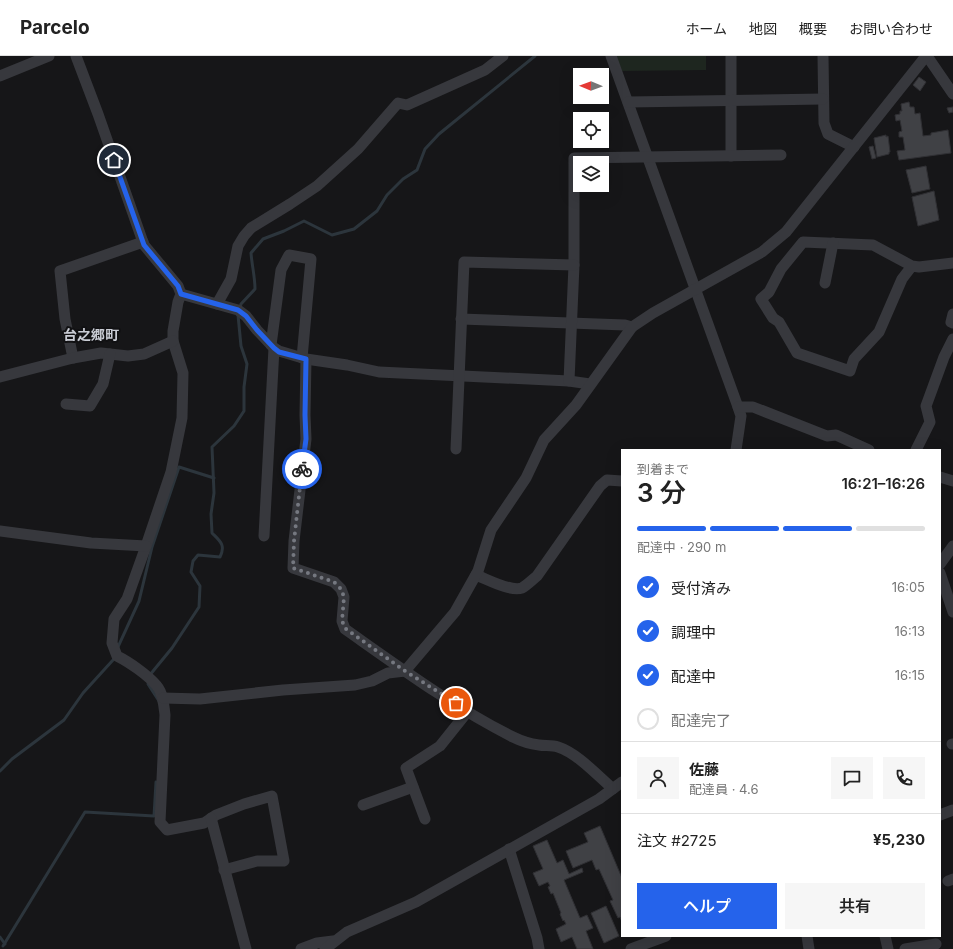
<!DOCTYPE html>
<html lang="ja">
<head>
<meta charset="utf-8">
<style>
  :root { --surface:#fff; --page:#f6f6f6; --text:#222; --muted:#767676; --line:#e0e0e0; --accent:#2563eb }
  body { margin:0; font-family:Inter,"Noto Sans JP",sans-serif; background:var(--page); color:var(--text); height:100vh; display:flex; flex-direction:column; font-size:15px; white-space:nowrap }
  * { box-sizing:border-box; margin:0 }
  p { font-size:13px; color:var(--muted) }
  .icon { flex:none; width:22px; height:22px; fill:none; stroke:currentColor; stroke-width:2; stroke-linecap:round; stroke-linejoin:round }
  .map { position:relative; flex:1; overflow:hidden }
  .details { position:absolute; left:621px; top:393px; width:320px; height:488px; display:flex; flex-direction:column; background:var(--surface); border-radius:0px; box-shadow:0 4px 16px #0002 }
  .details>* { flex:none }
  .needle { width:26px; rotate:271deg }
  .buttons { position:absolute; left:573px; top:12px; display:grid; gap:8px }
  .buttons a { display:grid; place-items:center; width:36px; height:36px; border-radius:0px; background:var(--surface); box-shadow:0 4px 16px #0002; font-size:20px }
  .pin { position:absolute; display:grid; place-items:center; width:34px; height:34px; color:#fff; margin:-17px; border:2px solid #fff; border-radius:50%; box-shadow:0 1px 4px #0007 }
  .courier { position:absolute; display:grid; place-items:center; width:40px; height:40px; margin:-20px; border:3px solid #2563eb; border-radius:50%; background:#fff; color:#222; box-shadow:0 1px 5px #0007 }
  .overview em { font-style:normal; font-weight:600 }
  .overview div { display:flex; flex-direction:column-reverse }
  .overview { display:flex; align-items:center; justify-content:space-between; height:68px; padding:0 16px }
  h1 { font-size:26px; font-weight:600; line-height:30px }
  .bar { display:grid; grid-template-columns:repeat(4,1fr); gap:6px 4px; align-content:center; height:48px; padding:0 16px }
  .bar i { height:5px; border-radius:3px; background:var(--line) }
  .bar .on { background:var(--accent) }
  .bar p { grid-column:span 4 }
  .line { display:flex; align-items:center; gap:10px; padding:0 16px; border-top:1px solid var(--line) }
  .line div { flex:1 }
  .round { display:grid; place-items:center; flex:none; width:42px; height:42px; border-radius:0px; background:var(--page) }
  ol { padding:0 16px; list-style:none }
  li { display:flex; align-items:center; gap:12px; height:44px }
  li p { margin-inline-start:auto }
  li .icon { padding:4px; border-radius:50%; background:var(--accent); color:#fff; stroke-width:4 }
  li:last-child { color:var(--muted) }
  li i { width:22px; height:22px; border:2px solid var(--line); border-radius:50% }
  .cta { display:flex; gap:8px; margin-top:auto; padding:8px 16px }
  .cta a { flex:1; height:46px; border-radius:0px; background:var(--accent); color:#fff; font-size:16px; font-weight:600; line-height:46px; text-align:center }
  .cta a+a { background:var(--page); color:var(--text) }
  header { display:flex; align-items:center; gap:24px; box-sizing:border-box; height:56px; padding:0 20px; background:var(--surface); border-bottom:1px solid var(--line) }
  header strong { font-size:19px }
  nav { display:flex; gap:22px; margin-inline-start:auto; font-size:14px }
  .map>svg:first-child { display:block }
</style>
</head>
<body>
<header>
<strong>Parcelo</strong>
<nav><a>ホーム</a><a>地図</a><a>概要</a><a>お問い合わせ</a></nav>
</header>
<div class="map">
<svg width="953" height="893" viewBox="0 0 953 893">
  <rect width="100%" height="100%" fill="#161618"/>
  <polygon fill="#1e261f" points="616,0 706,0 706,14 622,15"/>
  <g fill="none" stroke-linecap="round" stroke-linejoin="round">
    <g stroke="#2c353c" stroke-width="3">
      <path d="M240,252L241,248L255,233C255,221 252,210 251,197L263,183L284,175L304,165L332,179L354,173L377,155L387,139L403,123L417,114L425,93L439,78L535,0"/>
      <polyline points="117,593 139,545 152,491 179,411 214,422"/>
      <path d="M149,620L172,592L199,551L200,530L191,516L193,505L198,499L220,501C226,489 220,485 212,477L211,458L214,437L212,391L234,370L244,355V331L247,308L241,290L238,259"/>
      <polyline points="148,628 159,645"/>
      <polyline points="0,715 12,703 64,664 83,637 113,604 115,600"/>
      <polyline points="0,881 5,888"/>
      <polyline points="3,890 85,756 154,760 156,726"/>
    </g>
  </g>
  <g fill="#404145" stroke="#303034">
    <polygon points="919,21 926,26 920,35 913,29"/>
    <polygon points="909,46 910,51 914,51 915,58 920,57 923,80 931,79 931,77 948,74 951,97 899,104 897,95 905,94 903,81 899,81 899,76 902,75 900,64 896,65 895,59 900,58 900,55 902,55 901,48"/>
    <polygon points="953,51 953,56 949,57 947,52"/>
    <polygon points="886,79 886,81 888,80 890,96 889,96 889,98 877,101 874,82"/>
    <polygon points="873,90 876,102 872,103 869,91"/>
    <polygon points="926,110 930,133 912,137 906,114"/>
    <polygon points="934,135 939,164 918,170 912,141"/>
    <polygon points="600,770 622,822 622,866 620,861 618,862 610,845 613,844 599,813 596,814 592,804 573,812 566,795 588,786 584,777"/>
    <polygon points="547,784 557,807 563,804 569,818 582,812 583,816 564,824 580,862 587,859 593,872 586,875 593,893 577,893 572,881 561,886 556,873 566,868 564,864 563,865 560,858 561,857 553,837 551,838 548,831 550,830 548,826 539,830 533,817 543,813 533,790"/>
    <polygon points="606,850 619,880 604,887 591,857"/>
  </g>
  <g fill="none" stroke-linecap="round" stroke-linejoin="round">
    <g stroke="#37383d" stroke-width="11">
      <path d="M76,0L98,58L144,189L178,230L181,238L178,246L173,275V285L183,317L182,362L171,416L146,490L127,543L114,563L112,587L117,600C129,606 148,619 157,630C163,637 164,650 165,659L160,766L167,774L204,767L216,759L244,748L272,740L284,805H257L224,814"/>
      <polyline points="611,0 738,351 741,360 736,394"/>
      <polyline points="731,0 731,100"/>
      <polyline points="823,0 824,67 828,78 854,91"/>
      <polyline points="927,0 953,38"/>
      <polyline points="0,20 49,0"/>
      <polyline points="628,46 823,43"/>
      <polyline points="912,210 902,223 879,276 854,303 850,315 797,297 779,266 773,262 761,243 769,236 781,213 803,186 873,189 912,210 919,211 953,207"/>
      <polyline points="825,227 833,187"/>
      <polyline points="181,238 238,254 246,260 257,274 274,292 279,295 306,303 347,309 379,316 569,325 590,328"/>
      <polyline points="217,248 231,223 238,190 244,180 251,172 290,148 317,130 358,93 398,47 407,49 485,14 503,0"/>
      <polyline points="953,258 951,266 953,267"/>
      <polyline points="461,263 625,269 632,271"/>
      <polyline points="271,289 281,214 289,199 311,203 302,302"/>
      <polyline points="73,302 65,263 60,215 143,186"/>
      <path d="M306,303L305,359L306,383L294,485L293,512L334,526L341,533L344,541L342,565L345,573C399,611 455,652 513,681C521,685 531,688 539,689C545,690 552,689 558,691C577,697 597,719 613,733"/>
      <polyline points="0,321 73,302 101,297 128,300 144,298 173,285"/>
      <polyline points="569,325 574,209 574,102 781,99"/>
      <polyline points="66,348 90,350 103,328 110,298"/>
      <polyline points="738,351 753,351 827,380 836,379 869,394"/>
      <polyline points="456,393 464,206 574,209"/>
      <polyline points="916,394 930,366 926,350 944,301 953,283"/>
      <polyline points="940,421 953,425"/>
      <polyline points="0,475 91,487 146,490"/>
      <polyline points="264,480 274,292"/>
      <polyline points="940,508 953,490"/>
      <polyline points="940,517 953,556"/>
      <path d="M476,519C487,523 510,536 522,532C527,529 532,524 537,520L600,430L607,424L622,425"/>
      <polyline points="163,642 200,643 283,634 355,629 372,625 388,617 405,615 455,556 478,515 491,474 526,422 544,384 576,349 632,271 653,257 762,196 786,176 926,0"/>
      <polyline points="952,688 953,688"/>
      <polyline points="363,749 413,731"/>
      <polyline points="940,759 953,754"/>
      <polyline points="211,762 246,893"/>
      <polyline points="425,763 406,712 440,690 468,655"/>
      <polyline points="509,793 537,882 539,893"/>
      <polyline points="948,825 953,823"/>
      <polyline points="807,880 809,893"/>
      <polyline points="885,880 888,893"/>
      <polyline points="301,893 317,887 333,885"/>
      <polyline points="325,893 347,876 416,846 599,743 622,726"/>
      <polyline points="631,893 666,880"/>
      <polyline points="905,893 936,888"/>
    </g>
  </g>
  <g fill="none" stroke-linecap="round" stroke-linejoin="round">
    <polyline stroke="#757880" stroke-width="4" stroke-dasharray="0 7.2" points="302,413 294,485 293,512 334,526 341,533 344,541 342,565 346,573 405,615 456,647"/>
    <polyline stroke="#2563eb" stroke-width="5" points="114,104 144,189 178,230 181,238 238,254 246,260 257,274 274,292 279,296 306,303 305,359 306,383 302,413"/>
  </g>
  <g text-anchor="middle" dominant-baseline="central" stroke-width="4" stroke-linejoin="round" paint-order="stroke">
    <g font-size="14" font-weight="bold" fill="#c9ccd4" stroke="#111113">
      <text x="91" y="278">台之郷町</text>
    </g>
  </g>
</svg>
<div class="buttons">
<a><svg class="needle" viewBox="-14 -14 28 28"><path d="M0-13l5 13h-10z" fill="#e53935"/><path d="M0 13l5-13h-10z" fill="#767676"/></svg></a>
<a><svg class="icon" aria-label="locate" viewBox="0 0 24 24"><circle cx="12" cy="12" r="6"/><path d="M12 2v4M12 18v4M2 12h4M18 12h4"/></svg></a>
<a><svg class="icon" aria-label="layers" viewBox="0 0 24 24"><path d="M12 4l9 5-9 5-9-5zM3 14l9 5 9-5"/></svg></a>
</div>
<div class="pin" style="left:456px;top:647px;background:#ea580c"><svg class="icon" aria-label="bag" viewBox="0 0 24 24"><path d="M5 8h14l-1 12H6zM9 8a3 3 0 0 1 6 0"/></svg></div>
<div class="pin" style="left:114px;top:104px;background:#1f2937"><svg class="icon" aria-label="home" viewBox="0 0 24 24"><path d="M3 11l9-7 9 7M6 9v11h12V9"/></svg></div>
<div class="courier" style="left:302px;top:413px"><svg class="icon" aria-label="bike" viewBox="0 0 24 24"><circle cx="6" cy="16" r="4"/><circle cx="18" cy="16" r="4"/><path d="M6 16l4-8h5l3 8M10 8l3 8H6M13 5h3"/></svg></div>
<section class="details">
<div class="overview"><div><h1>3 分</h1><p>到着まで</p></div><em>16:21–16:26</em></div>
<div class="bar"><i class="on"></i><i class="on"></i><i class="on"></i><i></i><p>配達中 · 290 m</p></div>
<ol>
<li><svg class="icon" aria-label="check" viewBox="0 0 24 24"><path d="M5 12l5 5 9-10"/></svg>受付済み<p>16:05</p></li>
<li><svg class="icon" aria-label="check" viewBox="0 0 24 24"><path d="M5 12l5 5 9-10"/></svg>調理中<p>16:13</p></li>
<li><svg class="icon" aria-label="check" viewBox="0 0 24 24"><path d="M5 12l5 5 9-10"/></svg>配達中<p>16:15</p></li>
<li><i></i>配達完了</li>
</ol>
<div class="line" style="height:72px"><a class="round"><svg class="icon" aria-label="person" viewBox="0 0 24 24"><circle cx="12" cy="8" r="4"/><path d="M4 21q1-7 8-7t8 7"/></svg></a><div><b>佐藤</b><p>配達員 · 4.6</p></div><a class="round"><svg class="icon" aria-label="chat" viewBox="0 0 24 24"><path d="M4 5h16v11H9l-5 4z"/></svg></a><a class="round"><svg class="icon" aria-label="phone" viewBox="0 0 24 24"><path d="M5 4h4l2 5-3 2q2 4 5 5l2-3 5 2v4C11 20 4 13 5 4z"/></svg></a></div>
<div class="line" style="height:52px"><div>注文 #2725</div><b>¥5,230</b></div>
<div class="cta"><a>ヘルプ</a><a>共有</a></div>
</section>
</div>
</body>
</html>
